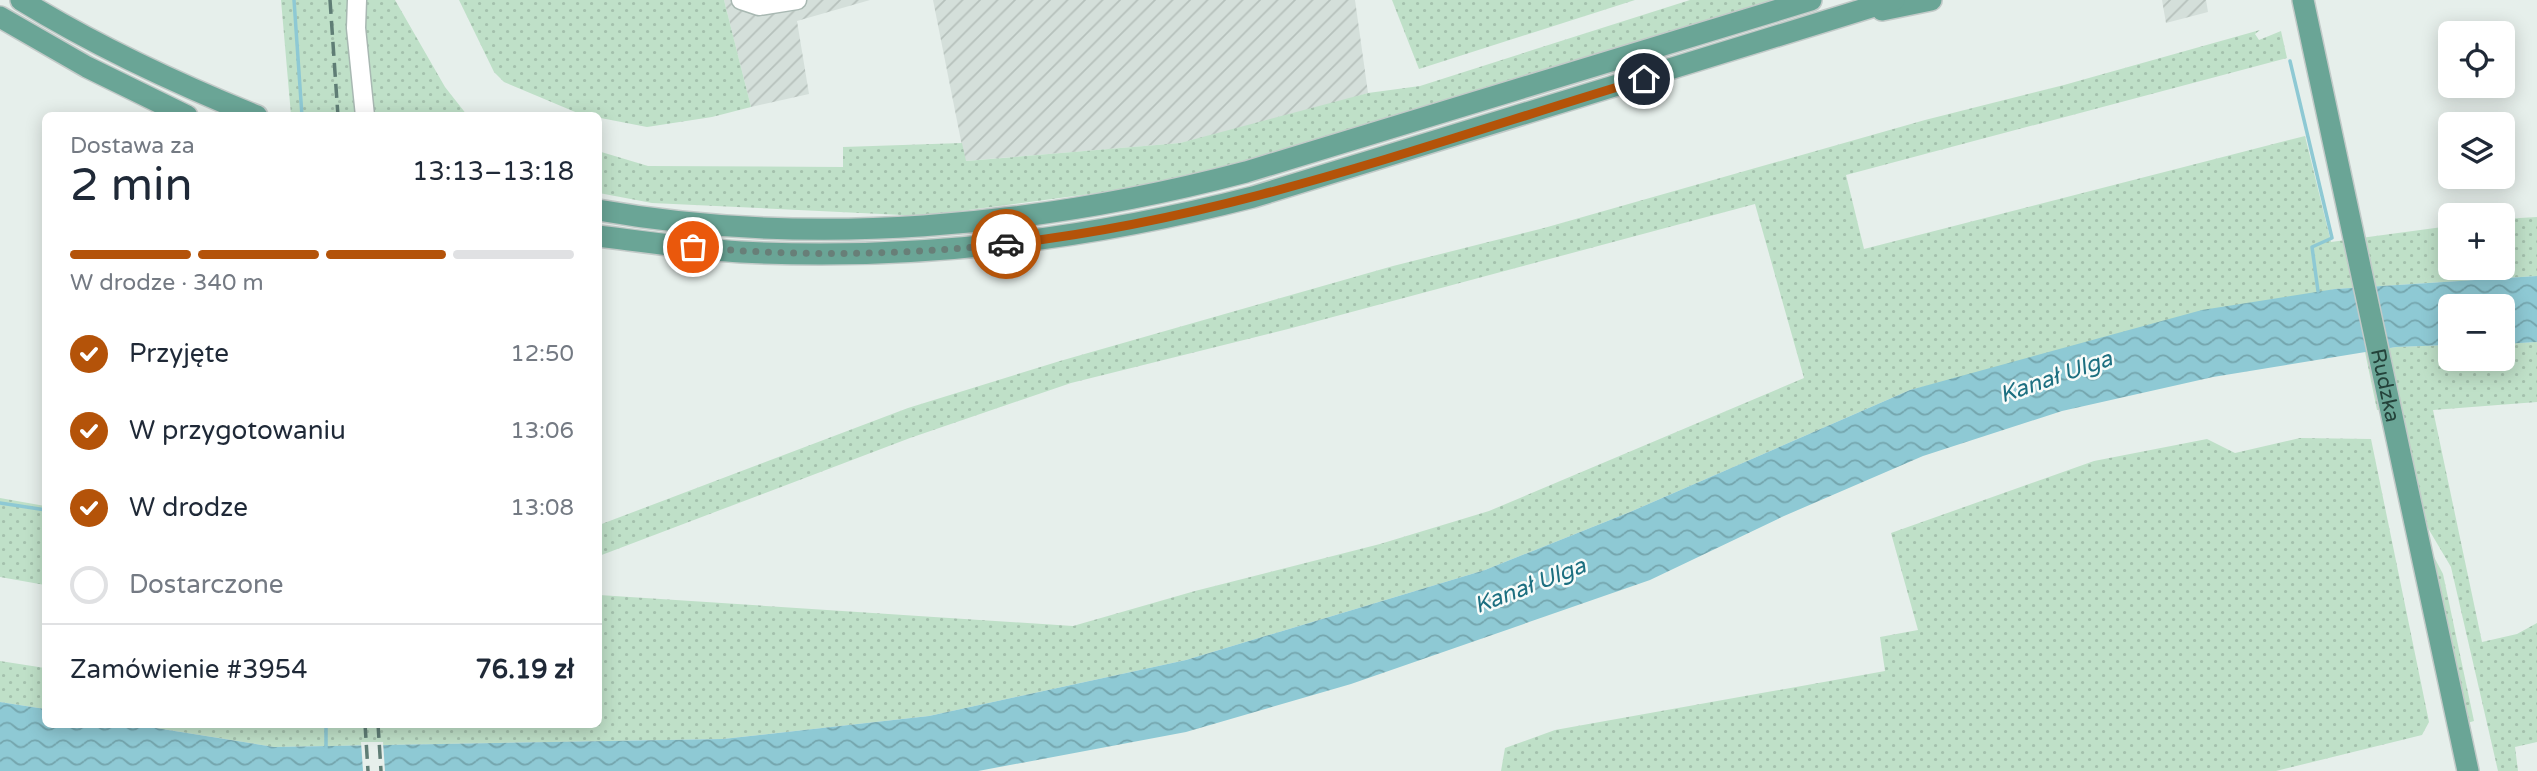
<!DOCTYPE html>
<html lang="pl">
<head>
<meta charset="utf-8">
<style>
  :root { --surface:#fff; --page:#f6f6f7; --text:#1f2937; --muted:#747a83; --line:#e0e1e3; --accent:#b45309 }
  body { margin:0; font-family:"Varela Round",sans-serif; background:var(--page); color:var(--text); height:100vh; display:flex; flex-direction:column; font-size:26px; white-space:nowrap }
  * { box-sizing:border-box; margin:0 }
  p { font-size:23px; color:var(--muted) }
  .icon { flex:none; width:38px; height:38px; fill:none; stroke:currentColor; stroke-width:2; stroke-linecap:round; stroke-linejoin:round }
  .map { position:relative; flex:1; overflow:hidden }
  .details { position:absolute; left:42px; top:112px; width:560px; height:616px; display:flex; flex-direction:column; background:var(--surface); border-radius:10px; box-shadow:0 4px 18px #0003 }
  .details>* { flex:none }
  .buttons { position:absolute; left:2438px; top:21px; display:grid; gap:14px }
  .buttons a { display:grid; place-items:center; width:77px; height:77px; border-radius:10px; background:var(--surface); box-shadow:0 4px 18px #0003; font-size:35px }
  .pin { position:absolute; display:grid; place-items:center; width:60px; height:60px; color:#fff; margin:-30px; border:4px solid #fff; border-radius:50%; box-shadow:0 2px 7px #0007 }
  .courier { position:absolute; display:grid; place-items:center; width:70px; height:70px; margin:-35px; border:5px solid #b45309; border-radius:50%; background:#fff; color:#222; box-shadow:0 2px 9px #0007 }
  .head em { font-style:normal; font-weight:600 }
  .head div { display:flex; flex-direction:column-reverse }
  .head { display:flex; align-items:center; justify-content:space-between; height:119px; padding:0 28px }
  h1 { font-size:46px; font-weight:600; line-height:52px }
  .bar { display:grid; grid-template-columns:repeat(4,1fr); gap:10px 7px; align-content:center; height:84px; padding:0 28px }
  .bar i { height:9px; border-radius:5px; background:var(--line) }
  .bar .selected { background:var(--accent) }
  .bar p { grid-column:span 4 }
  .line { display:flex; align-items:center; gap:18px; padding:0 28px; border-top:2px solid var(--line) }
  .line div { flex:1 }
  ol { padding:0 28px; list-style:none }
  li { display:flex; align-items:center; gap:21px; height:77px }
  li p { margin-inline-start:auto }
  li .icon { padding:7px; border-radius:50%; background:var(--accent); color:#fff; stroke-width:4 }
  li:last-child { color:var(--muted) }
  li i { width:38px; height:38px; border:4px solid var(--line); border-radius:50% }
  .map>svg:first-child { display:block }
</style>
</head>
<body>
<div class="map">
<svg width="2537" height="771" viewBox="0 0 2537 771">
  <defs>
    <pattern id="industrial-furrows" width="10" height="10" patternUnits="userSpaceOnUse" patternTransform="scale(1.75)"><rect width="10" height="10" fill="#d4dfda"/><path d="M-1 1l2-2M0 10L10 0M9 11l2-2" fill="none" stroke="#b6c1bc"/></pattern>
    <pattern id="grass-dots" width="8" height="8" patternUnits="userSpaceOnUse" patternTransform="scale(1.75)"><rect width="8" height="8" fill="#bfe0c8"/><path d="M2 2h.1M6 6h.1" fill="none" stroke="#a4c1ad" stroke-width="1.8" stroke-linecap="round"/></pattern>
    <pattern id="water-waves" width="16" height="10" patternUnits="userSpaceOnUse" patternTransform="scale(1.75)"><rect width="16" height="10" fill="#8ec9d4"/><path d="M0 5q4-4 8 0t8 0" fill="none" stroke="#74a5ad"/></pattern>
  </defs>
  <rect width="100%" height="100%" fill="#e6efeb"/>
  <g fill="url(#industrial-furrows)">
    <polygon points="724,0 870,0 797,21 809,94 751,107"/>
    <polygon points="933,0 1355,0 1368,93 1284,119 1180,143 965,161"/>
    <polygon points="2162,0 2206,0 2208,12 2166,23"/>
  </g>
  <g fill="url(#grass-dots)">
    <polygon points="281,0 395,0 445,87 467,115 374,115 370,107 370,115 291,115"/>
    <polygon points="459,0 724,0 751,107 712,117 647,127 580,114 504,82 494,72"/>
    <polygon points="1392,0 1635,0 1419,69"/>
    <polygon points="1690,0 1786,0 1181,182 923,216 652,203 599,193 598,151 648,166 843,167 843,147 962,143 966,161 1180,143 1368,93 1420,86"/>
    <polygon points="2260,30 2255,34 2259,40 2281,31 2287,58 1846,175 1864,249 2305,136 2331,242 2450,226 2450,268 2502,268 2503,219 2537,217 2537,276 2335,289 1910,390 1630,512 1485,570 1186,660 929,716 723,739 274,747 137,725 598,724 599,595 1073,626 1195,591 1380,544 1489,511 1804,378 1755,204 1288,329 1071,383 910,438 599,556 599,525 908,408 1060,361 1393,266 1544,228 1925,120 2064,85"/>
    <polygon points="2537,342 2537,402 2433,410 2482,642 2517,634 2537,623 2537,742 2515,747 2518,771 2498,771 2451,567 2422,518 2399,410 2377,410 2365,352 2396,347 2450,345 2450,359 2502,359 2503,344"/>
    <polygon points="2300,438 2371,439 2429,722 2422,735 2276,771 1501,771 1505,748 1555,730 1885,671 1880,637 1918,630 1891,533 2094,461 2207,439 2235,453"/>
    <polygon points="0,498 45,506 45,585 0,577"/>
    <polygon points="2433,555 2443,574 2474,721 2464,724 2430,564"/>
    <polygon points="0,661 45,668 45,709 0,702"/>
  </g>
  <polygon fill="url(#water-waves)" points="2537,276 2537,342 2503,344 2502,306 2450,306 2450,345 2396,347 2213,377 2062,411 1923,456 1784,516 1650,580 1351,684 1186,732 978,771 0,771 0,702 45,709 46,724 137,725 274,747 723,739 929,716 1186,660 1485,570 1630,512 1910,390 2202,310 2335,289"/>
  <polygon fill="#e6efeb" points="361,742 383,742 385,771 363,771"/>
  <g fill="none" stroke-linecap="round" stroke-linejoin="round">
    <g stroke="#8ec9d4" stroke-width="3.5">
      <polyline points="294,0 302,116"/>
      <polyline points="2290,61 2332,238 2312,247 2318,291"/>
      <polyline points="0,503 46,510"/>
      <polyline points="326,724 326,750"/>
    </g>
    <defs>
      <g id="minor">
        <polyline points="357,0 356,28 365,116"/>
        <polyline points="741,0 759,6 797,0"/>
      </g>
      <g id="major">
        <path d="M21,0C96,46 175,83 257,116"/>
        <path id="s1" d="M2303,0L2468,771"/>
        <polyline points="1882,10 1931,0"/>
        <polyline points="0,17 87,67 187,116"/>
        <path d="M598,210C812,248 1037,227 1246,172L1811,0"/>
        <path d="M598,236C646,242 694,249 741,252C914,261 1086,240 1253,197L1894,0"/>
      </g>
    </defs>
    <use href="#minor" stroke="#a8b8b2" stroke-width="21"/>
    <use href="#major" stroke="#c2cac8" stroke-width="24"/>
    <use href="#minor" stroke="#fff" stroke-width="18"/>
    <use href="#major" stroke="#6aa596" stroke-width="21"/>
    <g stroke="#5f7d75" stroke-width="3.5" stroke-dasharray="14 7" stroke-linecap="butt">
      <polyline points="330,0 338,116"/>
      <polyline points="365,724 368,771"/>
      <polyline points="378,724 381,771"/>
    </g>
  </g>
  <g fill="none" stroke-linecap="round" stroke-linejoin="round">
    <path stroke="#687f78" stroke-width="7" stroke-dasharray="0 12.6" d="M693,247C797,257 902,255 1006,244"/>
    <path stroke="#b45309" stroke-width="9" d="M1006,244C1225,220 1434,142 1644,79"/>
  </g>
  <g text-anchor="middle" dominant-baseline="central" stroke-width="5" stroke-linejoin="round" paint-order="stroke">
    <g font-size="21" fill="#24423a" stroke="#f7fbf9">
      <text stroke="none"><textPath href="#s1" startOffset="394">Rudzka</textPath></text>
    </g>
    <g font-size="23" font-style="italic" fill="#1c6f80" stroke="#f7fbf9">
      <text transform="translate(2056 377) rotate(-19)">Kanał Ulga</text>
      <text transform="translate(1530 586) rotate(-21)">Kanał Ulga</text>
    </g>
  </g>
</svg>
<div class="buttons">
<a><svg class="icon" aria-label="locate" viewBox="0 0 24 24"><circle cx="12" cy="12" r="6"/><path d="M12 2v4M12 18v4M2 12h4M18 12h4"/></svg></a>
<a><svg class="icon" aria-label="layers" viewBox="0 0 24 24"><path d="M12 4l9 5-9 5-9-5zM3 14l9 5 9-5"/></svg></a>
<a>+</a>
<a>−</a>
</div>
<div class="pin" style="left:693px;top:247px;background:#ea580c"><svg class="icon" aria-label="bag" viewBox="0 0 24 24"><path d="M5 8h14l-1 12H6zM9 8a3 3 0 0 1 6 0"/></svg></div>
<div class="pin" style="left:1644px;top:79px;background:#1f2937"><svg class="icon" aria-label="home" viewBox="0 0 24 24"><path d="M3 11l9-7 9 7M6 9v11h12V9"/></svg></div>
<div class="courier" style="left:1006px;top:244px"><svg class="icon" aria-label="car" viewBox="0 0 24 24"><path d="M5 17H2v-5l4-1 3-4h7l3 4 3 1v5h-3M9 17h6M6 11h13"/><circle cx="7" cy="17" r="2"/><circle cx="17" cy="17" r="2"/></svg></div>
<section class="details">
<div class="head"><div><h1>2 min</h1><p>Dostawa za</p></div><em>13:13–13:18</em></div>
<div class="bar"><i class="selected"></i><i class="selected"></i><i class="selected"></i><i></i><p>W drodze · 340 m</p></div>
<ol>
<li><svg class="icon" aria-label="check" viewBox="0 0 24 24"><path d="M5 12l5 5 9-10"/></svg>Przyjęte<p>12:50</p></li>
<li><svg class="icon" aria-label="check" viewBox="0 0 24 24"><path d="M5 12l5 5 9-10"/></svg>W przygotowaniu<p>13:06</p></li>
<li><svg class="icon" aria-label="check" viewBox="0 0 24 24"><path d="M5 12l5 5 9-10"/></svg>W drodze<p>13:08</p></li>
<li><i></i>Dostarczone</li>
</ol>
<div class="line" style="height:91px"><div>Zamówienie #3954</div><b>76.19 zł</b></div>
</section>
</div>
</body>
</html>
